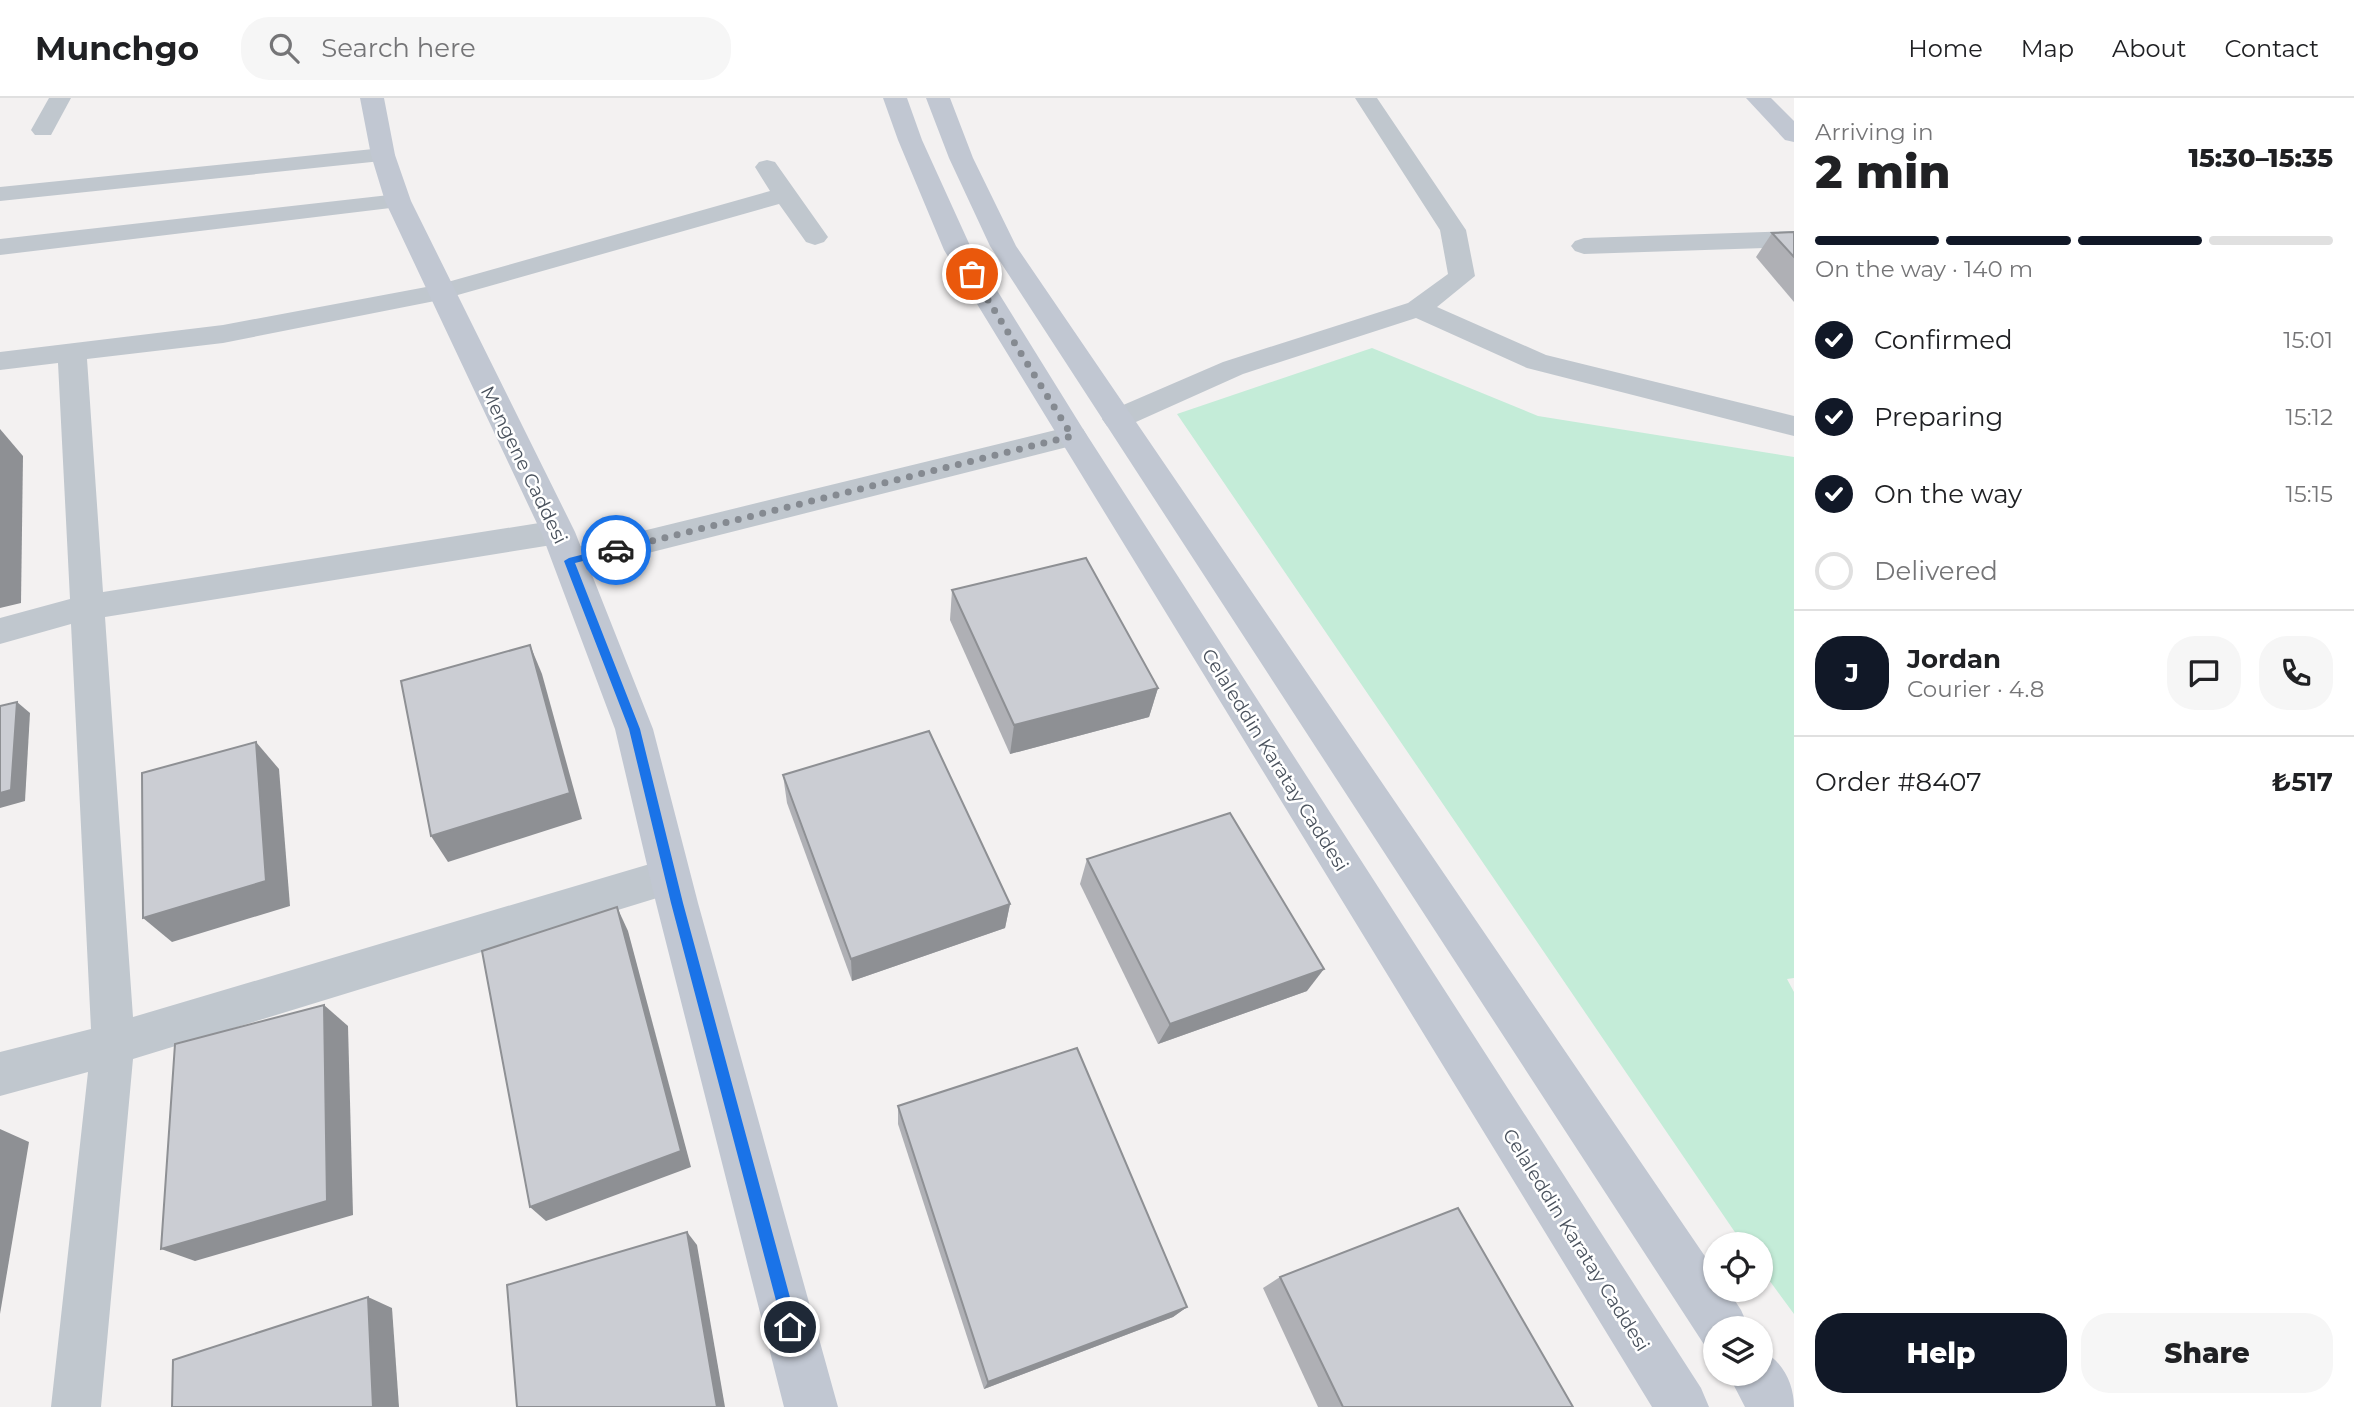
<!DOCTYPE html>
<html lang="en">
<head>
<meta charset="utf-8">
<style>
  :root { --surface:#fff; --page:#f6f6f6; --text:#202124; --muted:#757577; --line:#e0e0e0; --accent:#111827 }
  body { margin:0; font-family:Montserrat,sans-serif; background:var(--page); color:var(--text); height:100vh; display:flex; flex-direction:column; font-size:26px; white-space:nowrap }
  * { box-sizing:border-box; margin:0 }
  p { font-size:23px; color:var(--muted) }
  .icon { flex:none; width:38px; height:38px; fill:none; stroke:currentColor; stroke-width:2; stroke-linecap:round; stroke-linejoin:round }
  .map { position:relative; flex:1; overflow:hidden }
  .panel { display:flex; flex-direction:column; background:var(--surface); width:560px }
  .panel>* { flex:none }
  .buttons { position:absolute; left:1703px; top:1134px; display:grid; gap:14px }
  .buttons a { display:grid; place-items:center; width:70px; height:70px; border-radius:50%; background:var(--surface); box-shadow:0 2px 5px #0004; font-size:35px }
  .pin { position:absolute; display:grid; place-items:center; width:60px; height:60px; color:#fff; margin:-30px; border:4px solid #fff; border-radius:50%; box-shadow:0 2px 7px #0007 }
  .courier { position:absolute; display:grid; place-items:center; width:70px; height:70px; margin:-35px; border:5px solid #1a73e8; border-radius:50%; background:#fff; color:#222; box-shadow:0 2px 9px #0007 }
  .head em { font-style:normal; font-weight:800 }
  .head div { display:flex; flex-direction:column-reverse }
  .head { display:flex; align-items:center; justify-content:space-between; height:119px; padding:0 21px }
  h1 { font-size:46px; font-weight:800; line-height:52px }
  .bar { display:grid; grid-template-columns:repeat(4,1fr); gap:10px 7px; align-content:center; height:84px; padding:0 21px }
  .bar i { height:9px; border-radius:5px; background:var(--line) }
  .bar .current { background:var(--accent) }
  .bar p { grid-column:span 4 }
  .line { display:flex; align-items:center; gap:18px; padding:0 21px; border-top:2px solid var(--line) }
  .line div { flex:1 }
  .round { display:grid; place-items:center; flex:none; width:74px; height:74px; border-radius:28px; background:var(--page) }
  ol { padding:0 21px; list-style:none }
  li { display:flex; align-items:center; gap:21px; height:77px }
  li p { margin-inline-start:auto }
  li .icon { padding:7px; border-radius:50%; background:var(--accent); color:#fff; stroke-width:4 }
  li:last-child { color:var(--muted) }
  li i { width:38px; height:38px; border:4px solid var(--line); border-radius:50% }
  .primary-button { display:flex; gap:14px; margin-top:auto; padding:14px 21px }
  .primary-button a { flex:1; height:80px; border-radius:28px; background:var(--accent); color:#fff; font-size:28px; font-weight:800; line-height:80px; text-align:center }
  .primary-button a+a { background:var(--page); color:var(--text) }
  header { display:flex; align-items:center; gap:42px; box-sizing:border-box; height:98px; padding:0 35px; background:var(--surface); border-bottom:2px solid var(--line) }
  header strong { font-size:33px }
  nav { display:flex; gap:38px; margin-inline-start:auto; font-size:24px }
  .search { width:490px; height:63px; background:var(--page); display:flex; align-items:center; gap:18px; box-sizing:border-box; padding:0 24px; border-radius:28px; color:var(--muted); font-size:26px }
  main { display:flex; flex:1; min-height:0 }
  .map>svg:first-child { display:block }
</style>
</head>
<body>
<header>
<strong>Munchgo</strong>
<div class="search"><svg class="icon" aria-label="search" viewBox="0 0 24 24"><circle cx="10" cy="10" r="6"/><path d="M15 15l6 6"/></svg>Search here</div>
<nav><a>Home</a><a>Map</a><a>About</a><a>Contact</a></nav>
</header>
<main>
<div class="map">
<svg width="1794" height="1309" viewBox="0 0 1794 1309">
  <rect width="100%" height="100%" fill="#f3f1f1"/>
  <polygon fill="#c4ecd8" points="1372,250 1538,318 1794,359 1794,880 1787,881 1794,894 1794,1216 1761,1171 1760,1146 1743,1146 1177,316"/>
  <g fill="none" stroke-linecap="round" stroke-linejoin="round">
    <g fill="#c0c7ce" fill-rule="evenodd">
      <polygon points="49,0 71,0 51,37 35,37 31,32"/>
      <polygon points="1355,0 1377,0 1466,132 1475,178 1437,209 1546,257 1794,318 1794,338 1527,270 1416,220 1243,276 1127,328 1117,331 1107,328 1102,321 1107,314 1223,264 1408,205 1448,176 1440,132"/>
      <polygon points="383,50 391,52 395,57 391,62 0,103 0,89"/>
      <polygon points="767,62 775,64 828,139 824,144 815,147 806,144 779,106 440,202 223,245 87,261 103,494 558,422 569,426 574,434 569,442 558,446 105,519 133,919 670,760 684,766 690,778 684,790 670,796 133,961 101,1309 51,1309 88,974 0,998 0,954 91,931 71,526 0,546 0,520 70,501 58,265 0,272 0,254 223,227 437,187 770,93 755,69 759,64"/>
      <polygon points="398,96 407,98 410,103 407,108 0,157 0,141"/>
      <polygon points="1794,133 1794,149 1584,156 1575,153 1571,148 1575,143 1584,140"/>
      <polygon points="1072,328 1083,331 1087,338 1083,345 569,475 557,471 553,463 557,455 569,451"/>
    </g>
    <g fill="#c1c7d2" fill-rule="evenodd">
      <polygon points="360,0 384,0 395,57 411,103 575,434 653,631 698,805 838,1309 784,1309 656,805 615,631 541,434 385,103 371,57"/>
      <polygon points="883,0 907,0 922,42 972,152 1083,331 1701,1290 1709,1309 1652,1309 944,152 898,42"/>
      <polygon points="926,0 950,0 973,60 1016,148 1715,1173 1715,1192 1728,1192 1741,1212 1749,1230 1715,1230 1715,1252 1705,1248 990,148 949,60"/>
      <polygon points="1746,0 1771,0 1794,23 1794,44 1785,42"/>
      <path d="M1760,1252C1783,1262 1794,1286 1794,1309H1745L1728,1276H1760Z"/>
    </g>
  </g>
  <g fill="#afb0b5">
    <polygon points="1794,134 1794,204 1756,159 1772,135"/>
    <polygon points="952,492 1158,590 1149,619 1010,656 950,522"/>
    <polygon points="783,677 1010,806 1005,830 852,883 787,705"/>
    <polygon points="1087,761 1307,893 1158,946 1080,786"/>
    <polygon points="898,1008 1187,1209 1173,1219 984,1291 898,1026"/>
    <polygon points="1280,1179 1573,1309 1318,1309 1263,1190"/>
  </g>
  <g fill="#8e9094">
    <polygon points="0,331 23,358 21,505 0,510"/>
    <polygon points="530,547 542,576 582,721 448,764 431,738"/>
    <polygon points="1158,590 1149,619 1010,656 1014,627"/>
    <polygon points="17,604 30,615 25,703 0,710 0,695"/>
    <polygon points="256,644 279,671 290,808 172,844 143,820"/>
    <polygon points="1010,806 1005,830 852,883 851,861"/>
    <polygon points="617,809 628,833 691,1069 546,1123 530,1109"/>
    <polygon points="1324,871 1307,893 1158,946 1170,926"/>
    <polygon points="324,907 348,928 353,1117 195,1163 161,1151"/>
    <polygon points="0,1031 29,1044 0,1216"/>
    <polygon points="687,1134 697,1147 725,1309 717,1309"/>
    <polygon points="368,1199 392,1210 399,1309 373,1309"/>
    <polygon points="1187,1209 1173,1219 984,1291 988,1284"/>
  </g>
  <g fill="#cbcdd3" stroke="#8e9094" stroke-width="2">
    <polygon points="1794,134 1794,159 1772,135"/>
    <polygon points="1086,460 1158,590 1014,627 952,492"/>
    <polygon points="530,547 570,695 431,738 401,583"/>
    <polygon points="17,604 11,692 0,695 0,608"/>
    <polygon points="929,633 1010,806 851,861 783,677"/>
    <polygon points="256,644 266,783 143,820 142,675"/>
    <polygon points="1230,715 1324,871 1170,926 1087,761"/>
    <polygon points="617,809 681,1053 530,1109 482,853"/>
    <polygon points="324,907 327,1103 161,1151 175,946"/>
    <polygon points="1077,950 1187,1209 988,1284 898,1008"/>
    <polygon points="1458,1110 1573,1309 1343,1309 1280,1179"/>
    <polygon points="687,1134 717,1309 517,1309 507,1187"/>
    <polygon points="368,1199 373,1309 172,1309 173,1262"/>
  </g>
  <polygon fill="#1a73e8" points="616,448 621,452 619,454 575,465 640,631 683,805 798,1229 796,1235 790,1237 785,1235 783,1229 671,805 629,631 564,463 569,460"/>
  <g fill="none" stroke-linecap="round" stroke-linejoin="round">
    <polyline stroke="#858a91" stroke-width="7" stroke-dasharray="0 12.6" points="616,452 1072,338 972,176"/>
  </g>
  <g text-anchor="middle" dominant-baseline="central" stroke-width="5" stroke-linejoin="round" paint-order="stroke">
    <g font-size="19" fill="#4a525d" stroke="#fff">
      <text transform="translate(524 367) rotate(64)">Mengene Caddesi</text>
      <text transform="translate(1275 662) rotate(58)">Celaleddin Karatay Caddesi</text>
      <text transform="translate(1576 1142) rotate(58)">Celaleddin Karatay Caddesi</text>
    </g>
  </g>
</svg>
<div class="buttons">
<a><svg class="icon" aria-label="locate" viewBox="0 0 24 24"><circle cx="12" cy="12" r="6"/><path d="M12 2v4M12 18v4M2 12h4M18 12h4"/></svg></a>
<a><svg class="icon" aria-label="layers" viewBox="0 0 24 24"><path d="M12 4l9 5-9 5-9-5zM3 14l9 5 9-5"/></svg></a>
</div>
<div class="pin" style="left:972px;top:176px;background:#ea580c"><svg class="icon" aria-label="bag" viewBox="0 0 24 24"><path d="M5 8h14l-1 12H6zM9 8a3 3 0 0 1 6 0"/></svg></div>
<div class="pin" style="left:790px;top:1229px;background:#1f2937"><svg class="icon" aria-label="home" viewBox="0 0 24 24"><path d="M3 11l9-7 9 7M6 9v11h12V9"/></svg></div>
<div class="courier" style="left:616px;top:452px"><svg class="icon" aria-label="car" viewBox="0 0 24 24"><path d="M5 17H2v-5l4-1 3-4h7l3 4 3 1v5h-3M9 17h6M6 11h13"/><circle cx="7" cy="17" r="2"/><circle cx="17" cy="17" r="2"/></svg></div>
</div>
<section class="panel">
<div class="head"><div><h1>2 min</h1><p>Arriving in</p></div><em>15:30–15:35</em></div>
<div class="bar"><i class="current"></i><i class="current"></i><i class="current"></i><i></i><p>On the way · 140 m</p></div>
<ol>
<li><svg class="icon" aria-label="check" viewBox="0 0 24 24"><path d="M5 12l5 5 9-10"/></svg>Confirmed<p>15:01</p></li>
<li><svg class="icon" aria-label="check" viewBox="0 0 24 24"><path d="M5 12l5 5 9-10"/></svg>Preparing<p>15:12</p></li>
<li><svg class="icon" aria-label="check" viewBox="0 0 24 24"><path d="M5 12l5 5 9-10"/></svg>On the way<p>15:15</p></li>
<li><i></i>Delivered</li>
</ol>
<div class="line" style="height:126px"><b class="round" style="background:var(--accent);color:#fff">J</b><div><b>Jordan</b><p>Courier · 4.8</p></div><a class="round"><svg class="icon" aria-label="chat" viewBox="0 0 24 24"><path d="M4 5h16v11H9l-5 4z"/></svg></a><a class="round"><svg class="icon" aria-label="phone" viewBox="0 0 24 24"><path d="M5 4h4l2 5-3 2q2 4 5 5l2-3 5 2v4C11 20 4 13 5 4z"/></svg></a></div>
<div class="line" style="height:91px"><div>Order #8407</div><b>₺517</b></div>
<div class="primary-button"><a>Help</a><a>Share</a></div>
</section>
</main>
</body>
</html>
